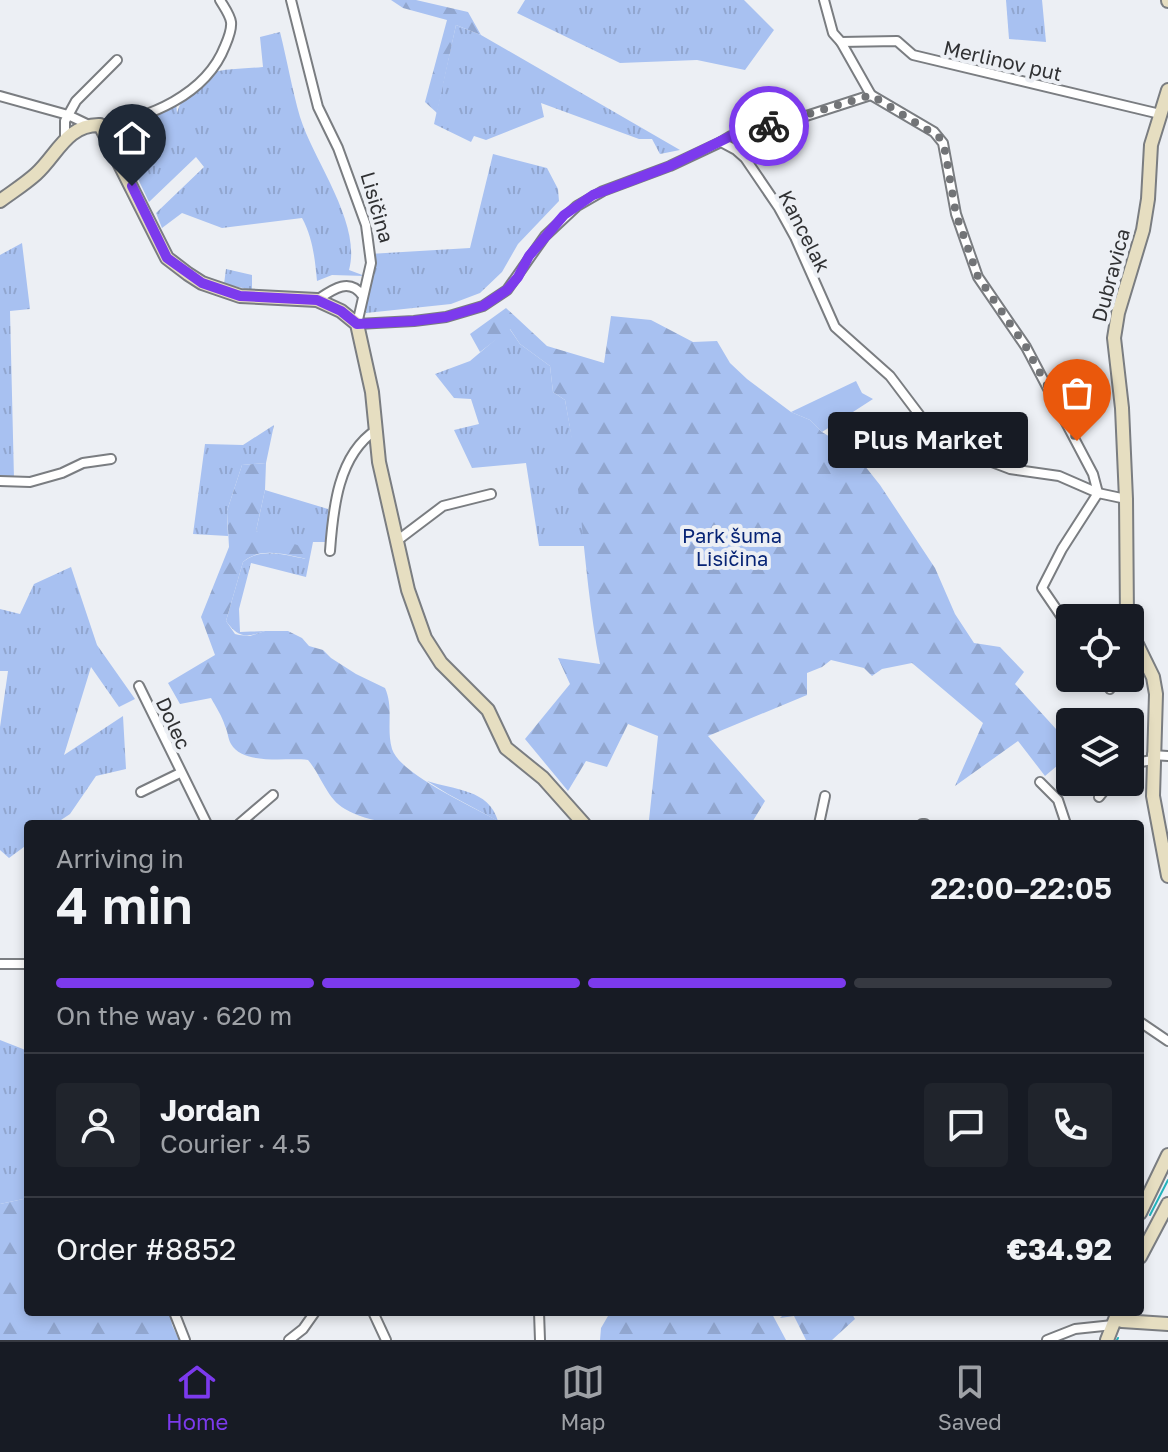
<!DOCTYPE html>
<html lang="en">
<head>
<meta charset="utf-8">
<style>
  :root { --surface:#171b24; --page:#20242c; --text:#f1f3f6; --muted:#9ea1a6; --line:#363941; --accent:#7c3aed }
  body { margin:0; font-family:"Golos Text",sans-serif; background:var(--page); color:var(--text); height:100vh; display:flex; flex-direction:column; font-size:30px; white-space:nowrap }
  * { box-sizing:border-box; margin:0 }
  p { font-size:26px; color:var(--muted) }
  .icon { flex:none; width:44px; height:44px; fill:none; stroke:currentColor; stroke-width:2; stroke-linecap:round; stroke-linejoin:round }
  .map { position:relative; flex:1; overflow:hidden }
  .panel { position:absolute; left:24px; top:820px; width:1120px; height:496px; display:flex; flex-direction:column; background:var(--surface); border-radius:8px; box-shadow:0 4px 12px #0003 }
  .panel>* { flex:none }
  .fabs { position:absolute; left:1056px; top:604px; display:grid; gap:16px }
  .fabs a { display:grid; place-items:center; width:88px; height:88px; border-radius:8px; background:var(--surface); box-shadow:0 4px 12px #0003; font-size:40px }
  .pin { position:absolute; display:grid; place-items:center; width:68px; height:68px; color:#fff; margin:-82px -34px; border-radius:50% 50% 50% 0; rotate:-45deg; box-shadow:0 0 8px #0007 }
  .pin .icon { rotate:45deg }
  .courier { position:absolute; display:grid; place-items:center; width:80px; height:80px; margin:-40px; border:6px solid #7c3aed; border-radius:50%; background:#fff; color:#222; box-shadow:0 2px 10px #0007 }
  .bubble { position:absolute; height:56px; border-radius:8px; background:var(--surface); box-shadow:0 4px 12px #0003; font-size:26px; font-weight:600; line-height:56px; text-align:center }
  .summary em { font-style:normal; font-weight:600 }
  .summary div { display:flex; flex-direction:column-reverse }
  .summary { display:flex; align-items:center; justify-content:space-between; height:136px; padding:0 32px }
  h1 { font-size:52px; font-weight:600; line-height:60px }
  .bar { display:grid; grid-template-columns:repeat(4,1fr); gap:12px 8px; align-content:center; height:96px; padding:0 32px }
  .bar i { height:10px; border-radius:6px; background:var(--line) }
  .bar .selected { background:var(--accent) }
  .bar p { grid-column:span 4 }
  .line { display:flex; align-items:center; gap:20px; padding:0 32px; border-top:2px solid var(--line) }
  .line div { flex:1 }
  .round { display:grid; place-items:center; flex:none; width:84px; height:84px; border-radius:8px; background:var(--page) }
  .dock { display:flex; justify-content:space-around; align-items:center; height:112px; border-top:2px solid var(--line); background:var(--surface); font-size:22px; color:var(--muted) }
  .dock a { display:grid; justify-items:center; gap:4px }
  .dock .selected { color:var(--accent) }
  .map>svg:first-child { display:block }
</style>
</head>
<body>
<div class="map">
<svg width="1168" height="1340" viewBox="0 0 1168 1340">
  <defs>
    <pattern id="grass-tufts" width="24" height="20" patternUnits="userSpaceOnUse" patternTransform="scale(2)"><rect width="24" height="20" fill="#a8c1f1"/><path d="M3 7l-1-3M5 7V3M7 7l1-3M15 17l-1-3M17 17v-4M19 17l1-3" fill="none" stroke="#91a6cf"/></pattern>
    <pattern id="forest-firs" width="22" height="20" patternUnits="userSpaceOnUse" patternTransform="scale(2)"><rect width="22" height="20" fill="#a8c1f1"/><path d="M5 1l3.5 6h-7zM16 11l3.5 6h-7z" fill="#91a6cf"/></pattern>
  </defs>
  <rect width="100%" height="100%" fill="#eceff4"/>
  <g fill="url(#grass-tufts)">
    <polygon points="525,0 744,0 774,30 745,70 697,60 620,63 517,13"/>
    <polygon points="1006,0 1042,0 1046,42 1009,39"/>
    <polygon points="456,25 481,35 680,150 660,154 652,139 639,139 541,103 544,117 486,140 474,136 471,142 434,124"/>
    <path d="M280,32C287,60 292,89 300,117C314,162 362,223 349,270L365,276L332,275L317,281C315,260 313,238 302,218L222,228L182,213L162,228L156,213L204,167L196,157L149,202L130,162L137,128L176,103L177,113C194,65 218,71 263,67L260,37Z"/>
    <polygon points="493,154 547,168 558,189 559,201 518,244 502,272 480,293 451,304 366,313 369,254 470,248"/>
    <polygon points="22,243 30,309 10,311 14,479 0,478 0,255"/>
    <polygon points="226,269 252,275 252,290 224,284"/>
    <polygon points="509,328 520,344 550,366 553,392 565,400 575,454 586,546 539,546 526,463 472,468 454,430 479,424 471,399 454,398 435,374 470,361"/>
    <polygon points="274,425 266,463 242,465 227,511 228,536 193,534 205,444 243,445"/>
    <path d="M265,490L328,509L329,542H313L306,577L251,563L239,609L240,632L265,631C246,638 238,638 226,621L243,562C261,547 285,555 306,559L256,531Z"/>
    <polygon points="71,567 97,645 135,699 119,707 91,667 64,755 123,716 126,769 96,776 70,814 55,824 28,824 28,844 9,858 0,850 0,727 8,671 0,671 0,609 20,614 34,584"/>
    <path d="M427,781C454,790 489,789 498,821L448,794Z"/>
    <polygon points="0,1040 28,1051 28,1198 0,1204"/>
  </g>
  <g fill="url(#forest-firs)">
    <polygon points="391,0 416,0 468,12 481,35 456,25 437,113 425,102 447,20 403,8"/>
    <path d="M506,308L547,346L604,363L611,316L651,320L693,342L717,341L730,363L747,379L791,412L810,420L822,432L853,451L880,485L935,568L955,614L974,643L1000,647L1024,672L1015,684L1056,729L1070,755L1045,776L1018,741L955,786L983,723L912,663L882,669L872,676L864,668L831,660L822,667L807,673V695L708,736L765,801L751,824H671L649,820L658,736L628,724L607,767L586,761L568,791L525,739L570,684L558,658L600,664C583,577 582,487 565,400L553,392L550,366L520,344L510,329L480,352L470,334Z"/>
    <path d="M266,463L265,490L256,531L309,549L307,559C286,555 261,546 243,562L226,621L235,634L239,635L250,636L265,631H288L302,638L309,646L323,650L331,658L356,674L385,688C394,708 386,728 392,749C400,775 480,810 504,824C457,824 387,833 345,809C327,799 321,775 308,760C286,757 244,766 231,744C228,739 228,732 225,726C222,716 216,707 211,698L180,704L168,683L215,655L201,617L229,547L227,511L242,465Z"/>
    <polygon points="28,1198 28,1312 170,1312 172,1325 179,1340 0,1340 0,1204"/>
    <polygon points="605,1312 771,1312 786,1340 600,1340 601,1328 608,1316"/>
    <polygon points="786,1312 851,1312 855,1319 832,1340 806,1340 794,1316 780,1318"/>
  </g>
  <polygon fill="#a8c1f1" points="856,381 862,393 873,399 822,432 810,420 791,412"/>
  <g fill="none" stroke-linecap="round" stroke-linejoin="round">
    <g stroke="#22b2bb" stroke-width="2">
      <polyline points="1150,1215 1168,1180"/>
      <polyline points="1117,1340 1118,1338"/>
    </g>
    <defs>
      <g id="street">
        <polyline points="291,0 318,107 338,148 366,225 371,263 357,324 414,321 446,317 483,306 507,290 545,236 577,206 603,191 670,166 721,142 736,150 745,158 779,208 795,237 835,327 890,376 927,425 963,451 1010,469 1059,476 1098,493 1126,499"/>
        <polyline points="824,0 833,33 841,42 897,41 913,55 1160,114"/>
        <polyline points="871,95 934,132 943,143 956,214 978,277 1026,347 1093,474 1098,493 1062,549 1042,588 1070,629"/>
        <polyline points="0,96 68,115 89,125"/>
        <path d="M100,125C148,119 206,95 225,46C228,39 232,30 231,22C230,15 224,7 220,0"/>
        <polyline points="65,140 65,121 76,101 117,60"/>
        <polyline points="721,142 731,136 803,117 871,95 841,42"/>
        <path d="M317,300C332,290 349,277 362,295"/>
        <polyline points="0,481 30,482 62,473 83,463 111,459"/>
        <polyline points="398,540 443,506 491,494"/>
        <path d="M330,551C333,509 338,455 376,430"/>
        <polyline points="1103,678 1110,689"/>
        <polyline points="139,686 207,824"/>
        <polyline points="1152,755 1168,756"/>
        <polyline points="1130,764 1152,760"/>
        <polyline points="1040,782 1058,800 1066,824"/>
        <polyline points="141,792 180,773"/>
        <polyline points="1099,797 1111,782"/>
        <polyline points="239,824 273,795"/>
        <polyline points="819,824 825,796"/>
        <polyline points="922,824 925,824"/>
        <polyline points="0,964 28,964"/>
        <polyline points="1140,1022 1168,1041"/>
        <polyline points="174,1312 185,1340"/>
        <polyline points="373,1312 386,1340"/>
        <polyline points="539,1312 540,1340"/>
        <polyline points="289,1340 303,1329 315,1312"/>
        <polyline points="1047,1340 1075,1329 1113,1325"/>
      </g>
      <g id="secondary">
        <polyline points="1168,0 1168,1"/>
        <path d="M0,201C12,192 25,184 36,174C57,155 67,124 100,125L167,258L188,274L202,283L240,296L317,300L341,311L357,324L372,392L379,462L408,590L425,638L441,663L488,710L506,748L543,778L584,824"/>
        <polyline points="1127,618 1126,499 1122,408 1114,338 1118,313 1143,230 1148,199 1151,145 1168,90"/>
        <polyline points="1130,630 1153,677 1156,694 1153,796 1168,876"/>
        <polyline points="1140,1213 1168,1155"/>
        <polyline points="1140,1257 1168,1204"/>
        <polyline points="1117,1319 1122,1321 1168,1324"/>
        <polyline points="1107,1340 1118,1312"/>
      </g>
    </defs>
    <use href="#street" stroke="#7a7d81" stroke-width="12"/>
    <use href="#secondary" stroke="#7a7d81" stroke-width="16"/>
    <use href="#street" stroke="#fff" stroke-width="8"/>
    <use href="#secondary" stroke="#e6dec1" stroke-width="12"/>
  </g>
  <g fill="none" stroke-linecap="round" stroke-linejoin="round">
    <polyline stroke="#727477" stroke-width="8" stroke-dasharray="0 14.4" points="769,126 871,95 939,137 945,151 956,214 978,277 1026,347 1077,441"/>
    <polyline stroke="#7c3aed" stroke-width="10" points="132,186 167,258 202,283 240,296 317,300 341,311 357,324 414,321 446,317 483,306 507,290 518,277 529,256 564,215 593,195 670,166 731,136 769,126"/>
  </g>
  <g text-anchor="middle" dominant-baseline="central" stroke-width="8" stroke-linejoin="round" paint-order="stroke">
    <g font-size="20" fill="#303133" stroke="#eceff4">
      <text transform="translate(1003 60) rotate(13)">Merlinov put</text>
      <text transform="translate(378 207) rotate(74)">Lisičina</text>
      <text transform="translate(805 231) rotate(63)">Kancelak</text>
      <text transform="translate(1110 275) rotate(-75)">Dubravica</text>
      <text transform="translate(174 723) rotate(65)">Dolec</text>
    </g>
    <g font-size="20" fill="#072475" stroke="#eceff4">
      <text x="732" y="535">Park šuma<tspan x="732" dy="23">Lisičina</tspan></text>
    </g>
  </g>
</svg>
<div class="fabs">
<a><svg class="icon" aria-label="locate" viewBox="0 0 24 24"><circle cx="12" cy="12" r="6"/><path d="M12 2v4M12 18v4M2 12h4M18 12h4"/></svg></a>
<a><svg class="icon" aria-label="layers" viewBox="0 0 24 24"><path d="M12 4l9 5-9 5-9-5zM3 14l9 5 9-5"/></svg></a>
</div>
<div class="pin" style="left:1077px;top:441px;background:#ea580c"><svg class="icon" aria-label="bag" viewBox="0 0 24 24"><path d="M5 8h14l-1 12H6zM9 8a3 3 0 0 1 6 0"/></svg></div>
<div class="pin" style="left:132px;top:186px;background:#1f2937"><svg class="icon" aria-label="home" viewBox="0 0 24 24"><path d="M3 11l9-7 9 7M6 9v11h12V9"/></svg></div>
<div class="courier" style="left:769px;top:126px"><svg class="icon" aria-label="bike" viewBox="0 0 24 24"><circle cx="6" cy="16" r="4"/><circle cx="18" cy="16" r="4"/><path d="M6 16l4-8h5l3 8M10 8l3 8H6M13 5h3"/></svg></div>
<div class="bubble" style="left:828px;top:412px;width:200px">Plus Market</div>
<section class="panel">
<div class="summary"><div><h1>4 min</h1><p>Arriving in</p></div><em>22:00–22:05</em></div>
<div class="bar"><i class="selected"></i><i class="selected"></i><i class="selected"></i><i></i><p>On the way · 620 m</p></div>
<div class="line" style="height:144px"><a class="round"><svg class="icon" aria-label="person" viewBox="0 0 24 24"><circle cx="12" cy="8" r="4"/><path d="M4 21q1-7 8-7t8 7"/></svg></a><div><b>Jordan</b><p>Courier · 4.5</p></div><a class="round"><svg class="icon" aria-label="chat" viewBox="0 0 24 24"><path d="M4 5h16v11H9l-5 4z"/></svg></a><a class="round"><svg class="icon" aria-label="phone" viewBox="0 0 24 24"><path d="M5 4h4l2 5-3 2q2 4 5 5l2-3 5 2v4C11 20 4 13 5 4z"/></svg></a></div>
<div class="line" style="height:104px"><div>Order #8852</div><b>€34.92</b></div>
</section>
</div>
<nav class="dock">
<a class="selected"><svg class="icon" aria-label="home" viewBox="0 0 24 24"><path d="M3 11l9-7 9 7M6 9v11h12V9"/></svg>Home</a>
<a><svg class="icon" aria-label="map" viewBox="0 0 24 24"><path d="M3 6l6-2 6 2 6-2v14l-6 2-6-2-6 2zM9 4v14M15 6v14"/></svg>Map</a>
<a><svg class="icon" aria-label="saved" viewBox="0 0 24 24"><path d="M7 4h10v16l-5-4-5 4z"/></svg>Saved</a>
</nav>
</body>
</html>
